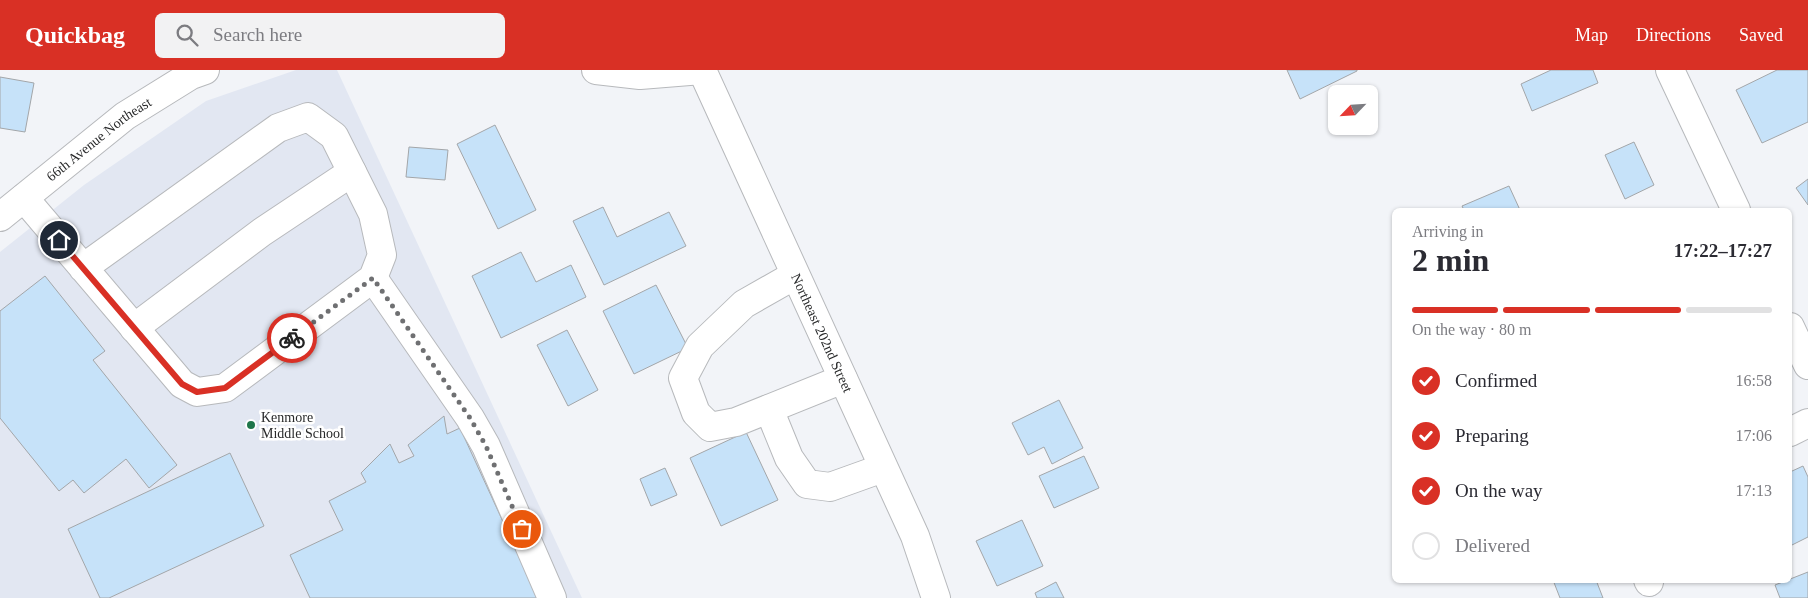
<!DOCTYPE html>
<html lang="en">
<head>
<meta charset="utf-8">
<style>
  :root { --surface:#fff; --page:#f2f2f3; --text:#2b2b33; --muted:#7c7c81; --line:#e1e1e2; --accent:#d93025 }
  body { margin:0; font-family:Georgia,serif; background:var(--page); color:var(--text); height:100vh; display:flex; flex-direction:column; font-size:19px; white-space:nowrap }
  * { box-sizing:border-box; margin:0 }
  p { font-size:16px; color:var(--muted) }
  .icon { flex:none; width:28px; height:28px; fill:none; stroke:currentColor; stroke-width:2; stroke-linecap:round; stroke-linejoin:round }
  .map { position:relative; flex:1; overflow:hidden }
  .sheet { position:absolute; left:1392px; top:138px; width:400px; height:375px; display:flex; flex-direction:column; background:var(--surface); border-radius:8px; box-shadow:0 1px 4px #0004 }
  .sheet>* { flex:none }
  .needle { width:32px; rotate:245deg }
  .fabs { position:absolute; left:1328px; top:15px; display:grid; gap:10px }
  .fabs a { display:grid; place-items:center; width:50px; height:50px; border-radius:8px; background:var(--surface); box-shadow:0 1px 4px #0004; font-size:25px }
  .pin { position:absolute; display:grid; place-items:center; width:42px; height:42px; color:#fff; margin:-21px; border:2px solid #fff; border-radius:50%; box-shadow:0 1px 5px #0007 }
  .courier { position:absolute; display:grid; place-items:center; width:50px; height:50px; margin:-25px; border:4px solid #d93025; border-radius:50%; background:#fff; color:#222; box-shadow:0 1px 6px #0007 }
  .headline em { font-style:normal; font-weight:800 }
  .headline div { display:flex; flex-direction:column-reverse }
  .headline { display:flex; align-items:center; justify-content:space-between; height:85px; padding:0 20px }
  h1 { font-size:32px; font-weight:800; line-height:38px }
  .bar { display:grid; grid-template-columns:repeat(4,1fr); gap:8px 5px; align-content:center; height:60px; padding:0 20px }
  .bar i { height:6px; border-radius:4px; background:var(--line) }
  .bar .active { background:var(--accent) }
  .bar p { grid-column:span 4 }
  ol { padding:0 20px; list-style:none }
  li { display:flex; align-items:center; gap:15px; height:55px }
  li p { margin-inline-start:auto }
  li .icon { padding:5px; border-radius:50%; background:var(--accent); color:#fff; stroke-width:4 }
  li:last-child { color:var(--muted) }
  li i { width:28px; height:28px; border:2px solid var(--line); border-radius:50% }
  header { display:flex; align-items:center; gap:30px; box-sizing:border-box; height:70px; padding:0 25px; background:var(--accent); color:#fff }
  header strong { font-size:24px }
  nav { display:flex; gap:28px; margin-inline-start:auto; font-size:18px }
  .search { width:350px; height:45px; background:var(--page); display:flex; align-items:center; gap:12px; box-sizing:border-box; padding:0 18px; border-radius:8px; color:var(--muted); font-size:19px }
  .map>svg:first-child { display:block }
</style>
</head>
<body>
<header>
<strong>Quickbag</strong>
<div class="search"><svg class="icon" aria-label="search" viewBox="0 0 24 24"><circle cx="10" cy="10" r="6"/><path d="M15 15l6 6"/></svg>Search here</div>
<nav><a>Map</a><a>Directions</a><a>Saved</a></nav>
</header>
<div class="map">
<svg width="1808" height="528" viewBox="0 0 1808 528">
  <rect width="100%" height="100%" fill="#f2f4f8"/>
  <polygon fill="#e2e7f2" points="296,0 337,0 582,528 0,528 0,182 84,115 206,31"/>
  <g fill="#c6e2f9" stroke="#a3a6a9">
    <polygon points="1287,0 1357,0 1357,1 1300,29"/>
    <polygon points="1551,0 1593,0 1598,13 1532,41 1521,14"/>
    <polygon points="1777,0 1808,0 1808,52 1762,73 1736,20"/>
    <polygon points="0,7 34,13 25,62 0,58"/>
    <polygon points="495,55 536,140 498,159 457,74"/>
    <polygon points="1634,72 1654,115 1625,129 1605,85"/>
    <polygon points="409,77 448,80 445,110 406,107"/>
    <polygon points="1808,109 1808,135 1796,118"/>
    <polygon points="1509,116 1520,140 1464,140 1462,136"/>
    <polygon points="603,137 617,167 669,142 686,176 604,215 573,151"/>
    <polygon points="521,182 536,212 571,195 586,227 501,268 472,206"/>
    <polygon points="45,206 105,281 93,290 177,395 149,418 126,389 84,423 73,410 59,421 0,348 0,241"/>
    <polygon points="656,215 688,278 634,304 603,241"/>
    <polygon points="567,260 598,320 568,336 537,275"/>
    <polygon points="1059,330 1083,378 1052,394 1044,377 1028,385 1012,353"/>
    <polygon points="444,346 447,364 460,358 538,528 310,528 290,485 343,460 329,431 366,412 361,403 390,374 399,393 414,386 408,375"/>
    <polygon points="746,362 778,430 721,456 690,388"/>
    <polygon points="230,383 264,456 109,528 100,528 68,459"/>
    <polygon points="1084,386 1099,418 1054,438 1039,406"/>
    <polygon points="1803,396 1808,407 1808,467 1790,476 1790,402"/>
    <polygon points="665,398 677,425 651,436 640,409"/>
    <polygon points="1022,450 1043,496 997,516 976,471"/>
    <polygon points="1808,502 1808,528 1780,528 1775,515"/>
    <polygon points="1553,510 1596,510 1603,528 1560,528"/>
    <polygon points="1056,512 1064,528 1037,528 1035,523"/>
  </g>
  <g fill="none" stroke-linecap="round" stroke-linejoin="round">
    <defs>
      <g id="minor">
        <polyline points="596,0 640,5 702,0"/>
        <path id="s1" d="M702,0L915,466L936,528"/>
        <polyline points="1670,0 1736,140"/>
        <polyline points="24,128 182,314 197,322 225,318 373,208 382,185 373,144 334,66 308,47 278,58 83,198"/>
        <path id="s2" d="M0,147L125,46L191,5L205,0"/>
        <polyline points="795,205 744,234 700,276 683,308 696,343 710,357 736,352 843,309"/>
        <polyline points="373,208 470,348 486,376 552,528"/>
        <polyline points="1790,257 1808,295"/>
        <polyline points="134,258 262,162 352,102"/>
        <polyline points="769,339 789,388 807,414 830,417 883,398"/>
        <polyline points="1790,362 1808,353"/>
        <polyline points="1648,510 1649,512"/>
      </g>
    </defs>
    <use href="#minor" stroke="#b7b9bc" stroke-width="30"/>
    <use href="#minor" stroke="#fff" stroke-width="28"/>
  </g>
  <g fill="none" stroke-linecap="round" stroke-linejoin="round">
    <polyline stroke="#6f7072" stroke-width="5" stroke-dasharray="0 9" points="292,268 373,208 470,348 486,376 522,459"/>
    <polyline stroke="#d93025" stroke-width="6" points="59,170 182,314 197,322 225,318 292,268"/>
  </g>
  <circle fill="#20774b" stroke="#fff" stroke-width="2" cx="251" cy="355" r="5"/>
  <g text-anchor="middle" dominant-baseline="central" stroke-width="5" stroke-linejoin="round" paint-order="stroke">
    <g font-size="14" fill="#28292a" stroke="#fff">
      <text stroke="none"><textPath href="#s2" startOffset="126">66th Avenue Northeast</textPath></text>
      <text stroke="none"><textPath href="#s1" startOffset="289">Northeast 202nd Street</textPath></text>
    </g>
    <g font-size="14" fill="#28292a" stroke="#fff" text-anchor="start">
      <text x="261" y="347">Kenmore<tspan x="261" dy="16">Middle School</tspan></text>
    </g>
  </g>
</svg>
<div class="fabs">
<a><svg class="needle" viewBox="-14 -14 28 28"><path d="M0-13l5 13h-10z" fill="#e53935"/><path d="M0 13l5-13h-10z" fill="#7c7c81"/></svg></a>
</div>
<div class="pin" style="left:522px;top:459px;background:#ea580c"><svg class="icon" aria-label="bag" viewBox="0 0 24 24"><path d="M5 8h14l-1 12H6zM9 8a3 3 0 0 1 6 0"/></svg></div>
<div class="pin" style="left:59px;top:170px;background:#1f2937"><svg class="icon" aria-label="home" viewBox="0 0 24 24"><path d="M3 11l9-7 9 7M6 9v11h12V9"/></svg></div>
<div class="courier" style="left:292px;top:268px"><svg class="icon" aria-label="bike" viewBox="0 0 24 24"><circle cx="6" cy="16" r="4"/><circle cx="18" cy="16" r="4"/><path d="M6 16l4-8h5l3 8M10 8l3 8H6M13 5h3"/></svg></div>
<section class="sheet">
<div class="headline"><div><h1>2 min</h1><p>Arriving in</p></div><em>17:22–17:27</em></div>
<div class="bar"><i class="active"></i><i class="active"></i><i class="active"></i><i></i><p>On the way · 80 m</p></div>
<ol>
<li><svg class="icon" aria-label="check" viewBox="0 0 24 24"><path d="M5 12l5 5 9-10"/></svg>Confirmed<p>16:58</p></li>
<li><svg class="icon" aria-label="check" viewBox="0 0 24 24"><path d="M5 12l5 5 9-10"/></svg>Preparing<p>17:06</p></li>
<li><svg class="icon" aria-label="check" viewBox="0 0 24 24"><path d="M5 12l5 5 9-10"/></svg>On the way<p>17:13</p></li>
<li><i></i>Delivered</li>
</ol>
</section>
</div>
</body>
</html>
